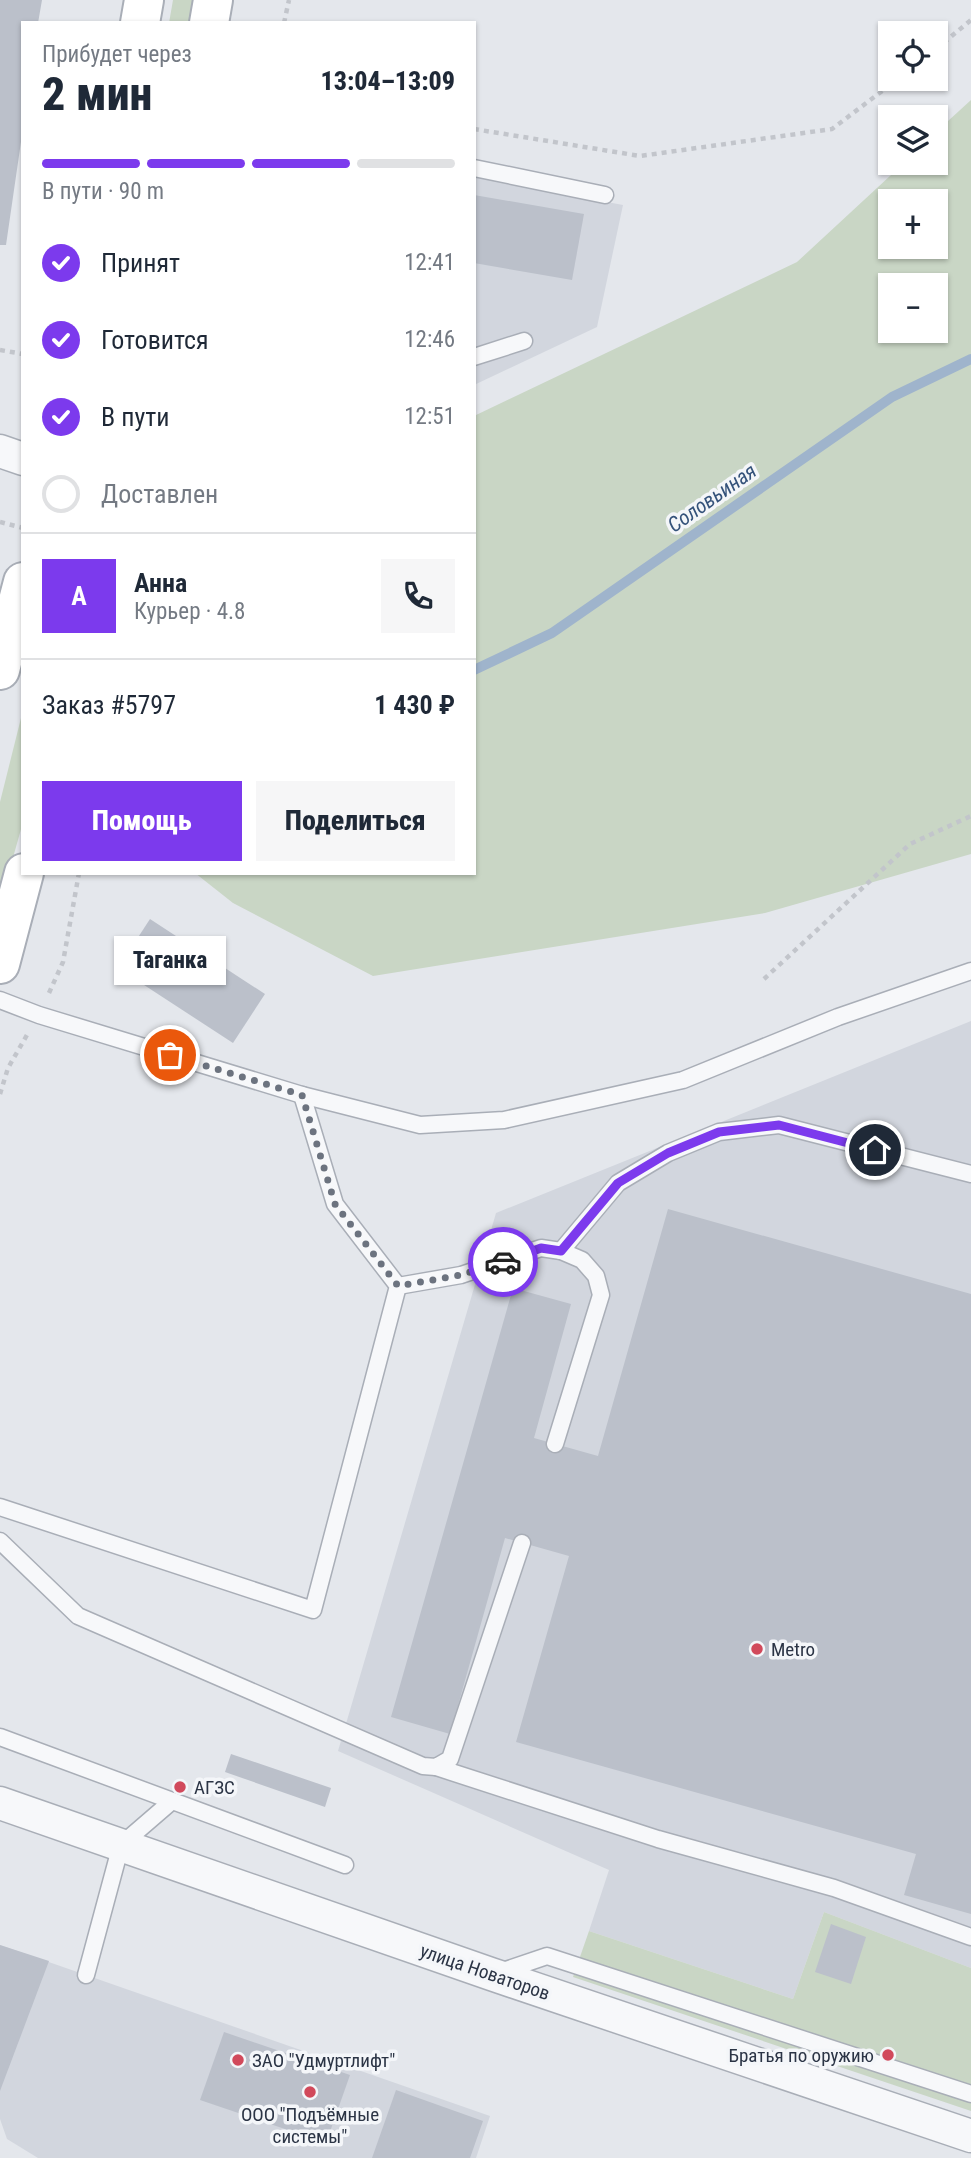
<!DOCTYPE html>
<html lang="ru">
<head>
<meta charset="utf-8">
<style>
  :root { --surface:#fff; --page:#f6f6f7; --text:#1f2937; --muted:#747a83; --line:#e0e1e3; --accent:#7c3aed }
  body { margin:0; font-family:"Roboto Condensed",sans-serif; background:var(--page); color:var(--text); height:100vh; display:flex; flex-direction:column; font-size:26px; white-space:nowrap }
  * { box-sizing:border-box; margin:0 }
  p { font-size:23px; color:var(--muted) }
  .icon { flex:none; width:38px; height:38px; fill:none; stroke:currentColor; stroke-width:2; stroke-linecap:round; stroke-linejoin:round }
  .map { position:relative; flex:1; overflow:hidden }
  .sheet { position:absolute; left:21px; top:21px; width:455px; height:854px; display:flex; flex-direction:column; background:var(--surface); border-radius:0px; box-shadow:0 2px 5px #0004 }
  .sheet>* { flex:none }
  .buttons { position:absolute; left:878px; top:21px; display:grid; gap:14px }
  .buttons a { display:grid; place-items:center; width:70px; height:70px; border-radius:0px; background:var(--surface); box-shadow:0 2px 5px #0004; font-size:35px }
  .pin { position:absolute; display:grid; place-items:center; width:60px; height:60px; color:#fff; margin:-30px; border:4px solid #fff; border-radius:50%; box-shadow:0 2px 7px #0007 }
  .courier { position:absolute; display:grid; place-items:center; width:70px; height:70px; margin:-35px; border:5px solid #7c3aed; border-radius:50%; background:#fff; color:#222; box-shadow:0 2px 9px #0007 }
  .bubble { position:absolute; height:49px; border-radius:0px; background:var(--surface); box-shadow:0 2px 5px #0004; font-size:23px; font-weight:800; line-height:49px; text-align:center }
  .overview em { font-style:normal; font-weight:800 }
  .overview div { display:flex; flex-direction:column-reverse }
  .overview { display:flex; align-items:center; justify-content:space-between; height:119px; padding:0 21px }
  h1 { font-size:46px; font-weight:800; line-height:52px }
  .bar { display:grid; grid-template-columns:repeat(4,1fr); gap:10px 7px; align-content:center; height:84px; padding:0 21px }
  .bar i { height:9px; border-radius:5px; background:var(--line) }
  .bar .selected { background:var(--accent) }
  .bar p { grid-column:span 4 }
  .line { display:flex; align-items:center; gap:18px; padding:0 21px; border-top:2px solid var(--line) }
  .line div { flex:1 }
  .round { display:grid; place-items:center; flex:none; width:74px; height:74px; border-radius:0px; background:var(--page) }
  ol { padding:0 21px; list-style:none }
  li { display:flex; align-items:center; gap:21px; height:77px }
  li p { margin-inline-start:auto }
  li .icon { padding:7px; border-radius:50%; background:var(--accent); color:#fff; stroke-width:4 }
  li:last-child { color:var(--muted) }
  li i { width:38px; height:38px; border:4px solid var(--line); border-radius:50% }
  .cta { display:flex; gap:14px; margin-top:auto; padding:14px 21px }
  .cta a { flex:1; height:80px; border-radius:0px; background:var(--accent); color:#fff; font-size:28px; font-weight:800; line-height:80px; text-align:center }
  .cta a+a { background:var(--page); color:var(--text) }
  .map>svg:first-child { display:block }
</style>
</head>
<body>
<div class="map">
<svg width="971" height="2158" viewBox="0 0 971 2158">
  <rect width="100%" height="100%" fill="#e4e7ec"/>
  <g fill="#d2d6de">
    <polygon points="474,177 623,205 597,327 474,385"/>
    <polygon points="971,1021 971,1968 824,1912 793,1999 589,1931 609,1870 338,1751 496,1213"/>
    <polygon points="0,1945 490,2116 476,2158 38,2158 7,2139 0,2119"/>
  </g>
  <g fill="#c9d6c5" fill-rule="evenodd">
    <polygon points="173,0 200,0 196,23 169,23"/>
    <path d="M971,100V854L765,913L373,976L233,903L195,873H474V416L797,262L904,163H936V132ZM936,201V247H891V201ZM891,285H936V331H891Z"/>
    <polygon points="23,710 23,822 0,904 0,802"/>
    <polygon points="824,1912 971,1968 971,2111 573,1977 589,1931 793,1999"/>
  </g>
  <g fill="none" stroke-linecap="round" stroke-linejoin="round">
    <polyline stroke="#9fb4cc" stroke-width="10" points="474,670 552,633 892,397 971,359"/>
  </g>
  <g fill="#bbc0ca">
    <polygon points="0,0 42,0 38,23 23,23 23,128 6,245 0,245"/>
    <polygon points="474,195 584,214 572,280 474,263"/>
    <polygon points="150,919 265,994 233,1043 118,968"/>
    <polygon points="668,1209 971,1294 971,1914 904,1895 916,1854 516,1742 569,1556 505,1538 450,1734 391,1717 513,1288 571,1304 534,1438 598,1456"/>
    <polygon points="231,1754 331,1788 325,1807 225,1772"/>
    <polygon points="831,1924 866,1937 851,1984 815,1972"/>
    <polygon points="0,1945 49,1961 0,2091"/>
    <polygon points="224,2032 350,2075 326,2143 200,2100"/>
    <polygon points="396,2090 483,2121 470,2158 372,2158"/>
  </g>
  <g fill="none" stroke-linecap="round" stroke-linejoin="round">
    <defs>
      <g id="service">
        <polyline points="474,168 605,195"/>
        <polyline points="474,357 524,341"/>
        <polyline points="0,1000 39,1015 302,1095 420,1125 504,1120 683,1080 838,1017 971,971"/>
        <polyline points="561,1251 618,1183 668,1153 719,1132 779,1125 971,1174"/>
        <polyline points="398,1286 461,1275 541,1248 561,1251 582,1260 596,1276 601,1295 555,1444"/>
        <polyline points="0,1507 313,1610 398,1286 335,1204 302,1095"/>
        <polyline points="0,1541 78,1616 423,1766 436,1767 450,1759 522,1543"/>
        <polyline points="0,1737 345,1865"/>
        <polyline points="436,1767 658,1839 834,1888 971,1937"/>
        <polyline points="497,1973 547,1956 971,2094"/>
        <polyline points="86,1975 121,1845 172,1801"/>
      </g>
      <g id="minor">
        <polyline points="0,451 23,459"/>
        <polyline points="0,1803 491,1974 971,2136"/>
      </g>
      <g id="secondary">
        <polyline points="140,23 144,0"/>
        <polyline points="209,23 213,0"/>
        <polyline points="0,670 23,582"/>
        <polyline points="0,964 24,873"/>
      </g>
    </defs>
    <use href="#service" stroke="#a9aeb7" stroke-width="19"/>
    <use href="#minor" stroke="#a9aeb7" stroke-width="35"/>
    <use href="#secondary" stroke="#a9aeb7" stroke-width="42"/>
    <g stroke="#c2c5cb" stroke-width="4.5" stroke-dasharray="5 5" stroke-linecap="butt">
      <polyline points="284,23 289,0"/>
      <polyline points="936,49 971,20"/>
      <polyline points="474,129 640,156 832,129 898,79"/>
      <polyline points="0,350 23,354"/>
      <polyline points="0,522 23,528"/>
      <polyline points="764,979 910,844 971,816"/>
      <polyline points="49,993 63,962 79,873"/>
      <polyline points="0,1094 8,1068 27,1035"/>
    </g>
    <use href="#service" stroke="#f7f8fa" stroke-width="16"/>
    <use href="#minor" stroke="#f7f8fa" stroke-width="32"/>
    <use href="#secondary" stroke="#fff" stroke-width="38"/>
  </g>
  <g fill="none" stroke-linecap="round" stroke-linejoin="round">
    <polyline stroke="#6c737f" stroke-width="7" stroke-dasharray="0 12.6" points="170,1055 302,1095 335,1204 398,1286 461,1275 503,1262"/>
    <polyline stroke="#7c3aed" stroke-width="9" points="503,1262 541,1248 561,1251 618,1183 668,1153 719,1132 779,1125 875,1150"/>
  </g>
  <g fill="#d1495b" stroke="#f4f6f9" stroke-width="2.5">
    <circle cx="757" cy="1649" r="7"/>
    <circle cx="180" cy="1787" r="7"/>
    <circle cx="888" cy="2055" r="7"/>
    <circle cx="238" cy="2060" r="7"/>
    <circle cx="310" cy="2092" r="7"/>
  </g>
  <g text-anchor="middle" dominant-baseline="central" stroke-width="7" stroke-linejoin="round" paint-order="stroke">
    <g font-size="19" fill="#2b3445" stroke="#f4f6f9" text-anchor="start">
      <text x="771" y="1649">Metro</text>
      <text x="194" y="1787">АГЗС</text>
      <text x="874" y="2055" text-anchor="end">Братья по оружию</text>
      <text x="252" y="2060">ЗАО "Удмуртлифт"</text>
      <text x="310" y="2114" text-anchor="middle">ООО "Подъёмные<tspan x="310" dy="22">системы"</tspan></text>
    </g>
    <g font-size="19" fill="#2b3445" stroke="#f4f6f9">
      <text transform="translate(485 1972) rotate(19)">улица Новаторов</text>
    </g>
    <g font-size="21" font-style="italic" fill="#34527a" stroke="#f4f6f9">
      <text transform="translate(712 498) rotate(-35)">Соловьиная</text>
    </g>
  </g>
</svg>
<div class="buttons">
<a><svg class="icon" aria-label="locate" viewBox="0 0 24 24"><circle cx="12" cy="12" r="6"/><path d="M12 2v4M12 18v4M2 12h4M18 12h4"/></svg></a>
<a><svg class="icon" aria-label="layers" viewBox="0 0 24 24"><path d="M12 4l9 5-9 5-9-5zM3 14l9 5 9-5"/></svg></a>
<a>+</a>
<a>−</a>
</div>
<div class="pin" style="left:170px;top:1055px;background:#ea580c"><svg class="icon" aria-label="bag" viewBox="0 0 24 24"><path d="M5 8h14l-1 12H6zM9 8a3 3 0 0 1 6 0"/></svg></div>
<div class="pin" style="left:875px;top:1150px;background:#1f2937"><svg class="icon" aria-label="home" viewBox="0 0 24 24"><path d="M3 11l9-7 9 7M6 9v11h12V9"/></svg></div>
<div class="courier" style="left:503px;top:1262px"><svg class="icon" aria-label="car" viewBox="0 0 24 24"><path d="M5 17H2v-5l4-1 3-4h7l3 4 3 1v5h-3M9 17h6M6 11h13"/><circle cx="7" cy="17" r="2"/><circle cx="17" cy="17" r="2"/></svg></div>
<div class="bubble" style="left:114px;top:936px;width:112px">Таганка</div>
<section class="sheet">
<div class="overview"><div><h1>2 мин</h1><p>Прибудет через</p></div><em>13:04–13:09</em></div>
<div class="bar"><i class="selected"></i><i class="selected"></i><i class="selected"></i><i></i><p>В пути · 90 m</p></div>
<ol>
<li><svg class="icon" aria-label="check" viewBox="0 0 24 24"><path d="M5 12l5 5 9-10"/></svg>Принят<p>12:41</p></li>
<li><svg class="icon" aria-label="check" viewBox="0 0 24 24"><path d="M5 12l5 5 9-10"/></svg>Готовится<p>12:46</p></li>
<li><svg class="icon" aria-label="check" viewBox="0 0 24 24"><path d="M5 12l5 5 9-10"/></svg>В пути<p>12:51</p></li>
<li><i></i>Доставлен</li>
</ol>
<div class="line" style="height:126px"><b class="round" style="background:var(--accent);color:#fff">А</b><div><b>Анна</b><p>Курьер · 4.8</p></div><a class="round"><svg class="icon" aria-label="phone" viewBox="0 0 24 24"><path d="M5 4h4l2 5-3 2q2 4 5 5l2-3 5 2v4C11 20 4 13 5 4z"/></svg></a></div>
<div class="line" style="height:91px"><div>Заказ #5797</div><b>1 430 ₽</b></div>
<div class="cta"><a>Помощь</a><a>Поделиться</a></div>
</section>
</div>
</body>
</html>
